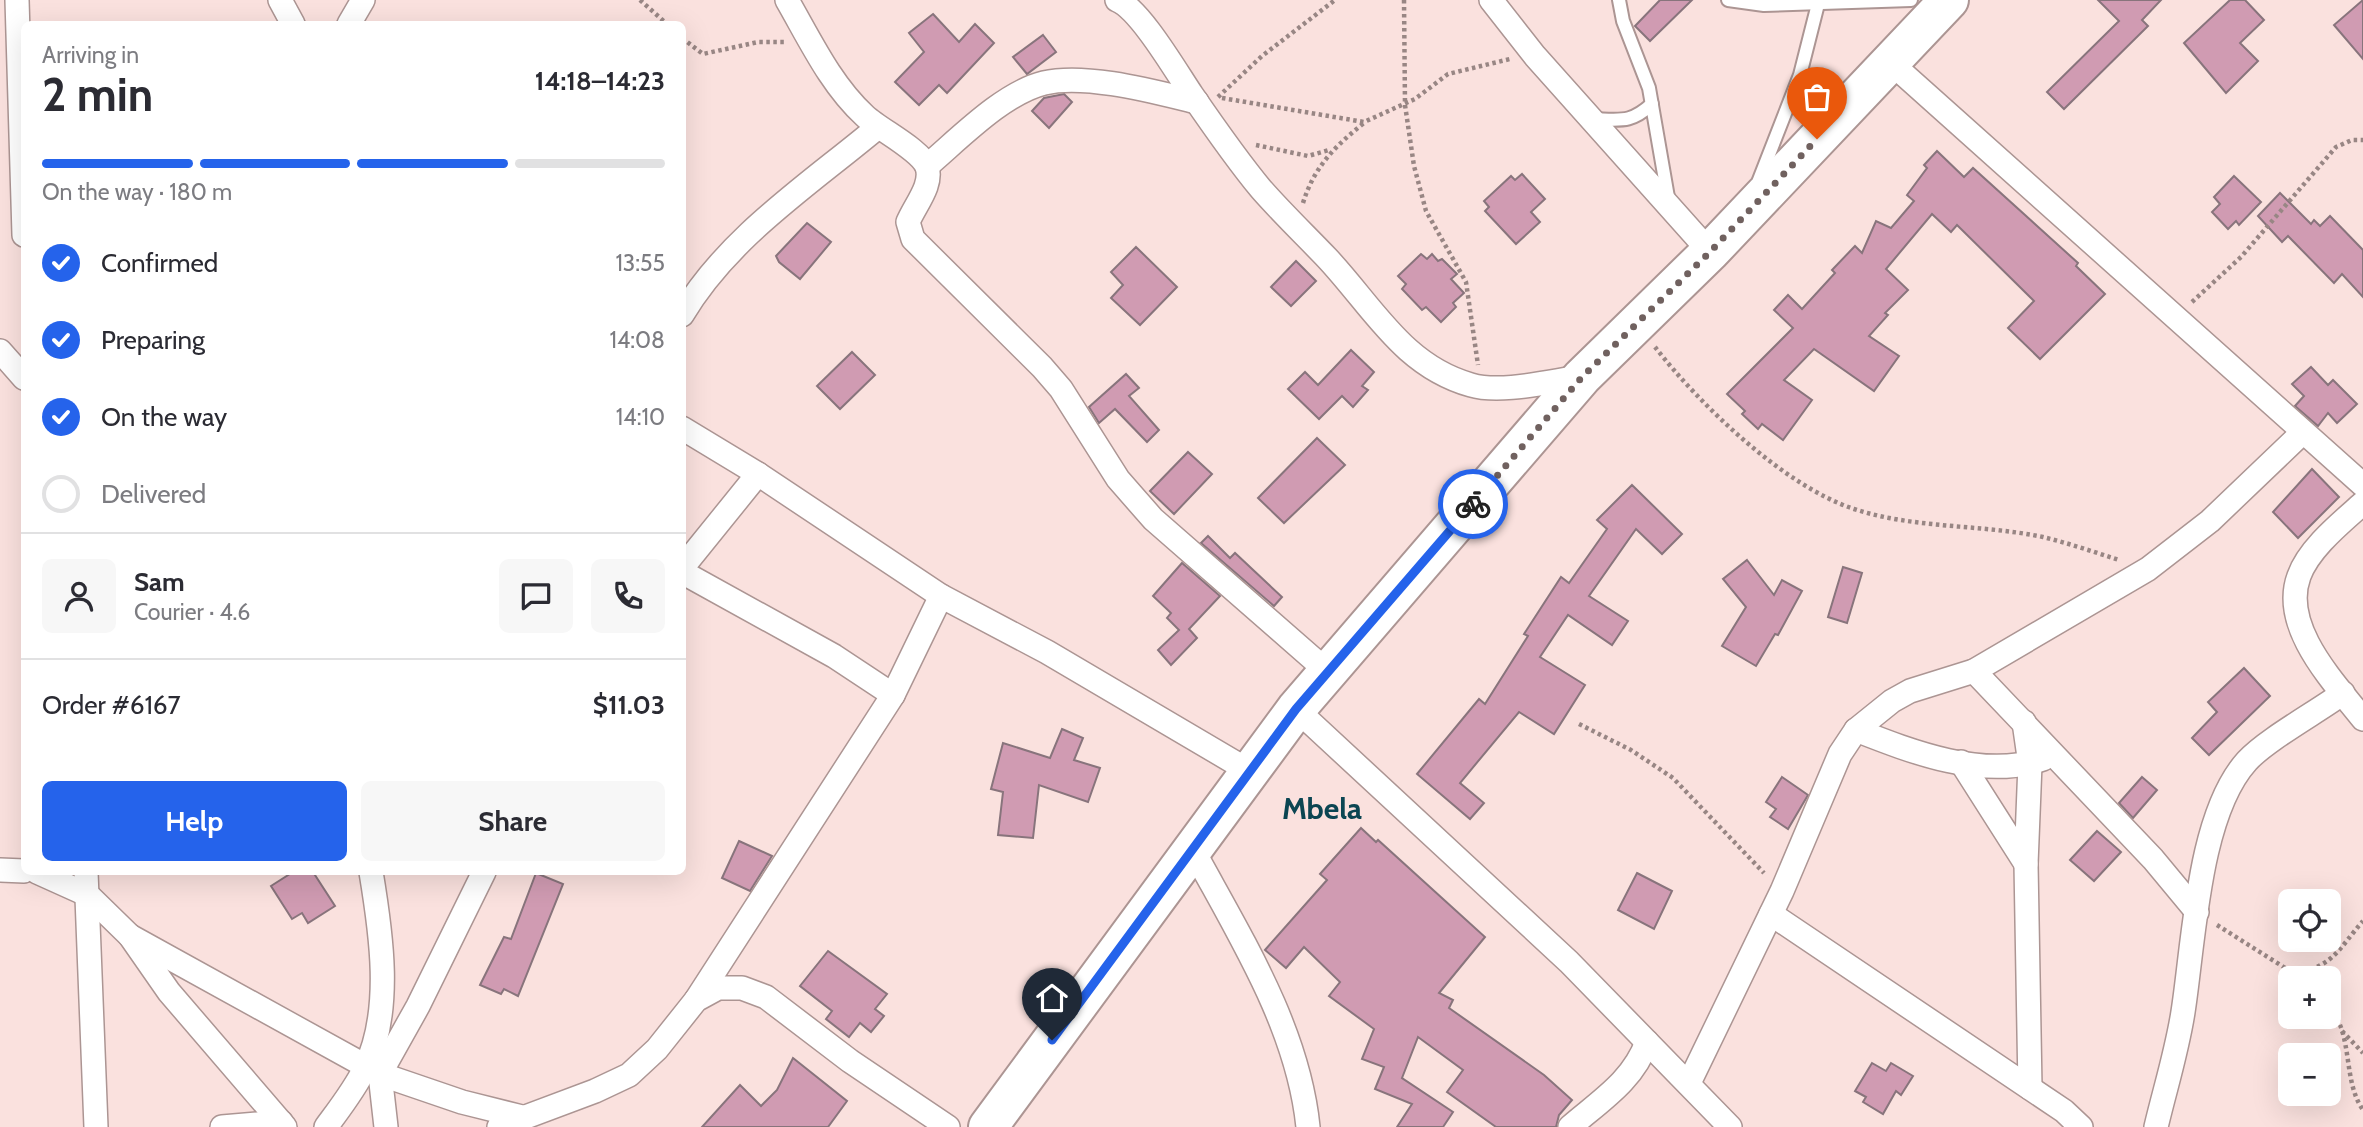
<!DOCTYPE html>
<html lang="en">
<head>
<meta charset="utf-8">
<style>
  :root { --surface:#fff; --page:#f7f7f7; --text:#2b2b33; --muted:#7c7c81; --line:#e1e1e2; --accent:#2563eb }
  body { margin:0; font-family:Cabin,sans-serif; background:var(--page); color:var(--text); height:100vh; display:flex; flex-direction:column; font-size:26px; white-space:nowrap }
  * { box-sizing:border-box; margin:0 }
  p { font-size:23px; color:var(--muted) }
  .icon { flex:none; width:38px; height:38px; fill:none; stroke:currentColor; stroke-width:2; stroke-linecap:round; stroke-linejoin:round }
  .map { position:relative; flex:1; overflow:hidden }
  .panel { position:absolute; left:21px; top:21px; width:665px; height:854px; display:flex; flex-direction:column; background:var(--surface); border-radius:10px; box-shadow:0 7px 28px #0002 }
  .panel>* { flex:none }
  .tools { position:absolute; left:2278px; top:889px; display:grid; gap:14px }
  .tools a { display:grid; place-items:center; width:63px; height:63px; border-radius:10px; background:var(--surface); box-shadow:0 7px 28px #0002; font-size:35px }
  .pin { position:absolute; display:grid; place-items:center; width:60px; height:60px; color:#fff; margin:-72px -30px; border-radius:50% 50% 50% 0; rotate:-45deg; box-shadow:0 0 7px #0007 }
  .pin .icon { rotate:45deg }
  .courier { position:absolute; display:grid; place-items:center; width:70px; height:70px; margin:-35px; border:5px solid #2563eb; border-radius:50%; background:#fff; color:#222; box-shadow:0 2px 9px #0007 }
  .overview em { font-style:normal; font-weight:800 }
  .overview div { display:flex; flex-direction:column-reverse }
  .overview { display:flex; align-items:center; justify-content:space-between; height:119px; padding:0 21px }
  h1 { font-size:46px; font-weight:800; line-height:52px }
  .bar { display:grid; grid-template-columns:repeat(4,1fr); gap:10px 7px; align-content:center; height:84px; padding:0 21px }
  .bar i { height:9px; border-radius:5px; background:var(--line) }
  .bar .selected { background:var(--accent) }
  .bar p { grid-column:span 4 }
  .line { display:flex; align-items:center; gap:18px; padding:0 21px; border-top:2px solid var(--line) }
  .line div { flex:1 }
  .round { display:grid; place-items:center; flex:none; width:74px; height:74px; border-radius:10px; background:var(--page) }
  ol { padding:0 21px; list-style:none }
  li { display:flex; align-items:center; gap:21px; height:77px }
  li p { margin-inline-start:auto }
  li .icon { padding:7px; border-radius:50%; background:var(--accent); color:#fff; stroke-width:4 }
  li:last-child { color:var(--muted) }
  li i { width:38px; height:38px; border:4px solid var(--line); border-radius:50% }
  .cta { display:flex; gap:14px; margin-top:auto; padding:14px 21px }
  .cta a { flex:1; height:80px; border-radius:10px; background:var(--accent); color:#fff; font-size:28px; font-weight:800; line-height:80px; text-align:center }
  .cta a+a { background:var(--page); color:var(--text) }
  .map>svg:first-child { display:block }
</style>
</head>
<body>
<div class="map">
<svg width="2363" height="1127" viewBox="0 0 2363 1127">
  <rect width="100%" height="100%" fill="#fae1de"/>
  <g fill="#d09bb2" stroke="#88747c" stroke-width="2">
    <polygon points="1660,0 1692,0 1650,41 1635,26"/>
    <polygon points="2098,0 2161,0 2142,20 2148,26 2064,109 2047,92 2119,21"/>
    <polygon points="2230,0 2245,0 2264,20 2240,43 2258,61 2226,93 2184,43"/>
    <polygon points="2363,0 2363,59 2334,25"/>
    <polygon points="933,14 959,42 975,24 994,43 947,93 939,85 919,105 895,82 924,52 909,33"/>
    <polygon points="1043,35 1056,52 1027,74 1013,57"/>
    <polygon points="1064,94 1072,102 1049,128 1032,111 1044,98"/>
    <polygon points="1937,151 1964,177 1973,168 2078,263 2076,266 2105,294 2040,359 2008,328 2034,301 1957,225 1951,232 1932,214 1886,269 1908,290 1885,313 1888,315 1869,336 1899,356 1874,391 1814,349 1784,380 1812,400 1783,440 1762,424 1758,429 1742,414 1745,411 1727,394 1793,328 1774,310 1788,295 1802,309 1835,273 1832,270 1855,246 1862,253 1876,221 1891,228 1914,201 1907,195 1927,168 1924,165"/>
    <polygon points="1522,174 1545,199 1531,212 1540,222 1516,244 1485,211 1489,207 1484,201 1511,176 1515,180"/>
    <polygon points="2234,176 2261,202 2239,225 2236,221 2228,229 2212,212 2220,204 2214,197"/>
    <polygon points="2280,193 2311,224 2314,220 2320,226 2330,216 2363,250 2363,297 2342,274 2334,283 2288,236 2282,242 2258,216"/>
    <polygon points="807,223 831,242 800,279 779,262 776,256"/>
    <polygon points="1136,247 1177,287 1140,325 1111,298 1123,285 1111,272"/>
    <polygon points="1421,254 1427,259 1432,254 1438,261 1442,259 1457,274 1451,279 1464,293 1453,303 1456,307 1441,322 1426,307 1422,310 1402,289 1406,284 1398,276"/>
    <polygon points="1296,261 1316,281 1291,306 1271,287"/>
    <polygon points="1351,350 1374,372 1362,386 1368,390 1353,407 1342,396 1319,419 1288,389 1305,372 1318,385"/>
    <polygon points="852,352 875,375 840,409 817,386"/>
    <polygon points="2311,367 2328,385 2333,380 2357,404 2337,423 2328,413 2318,426 2295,406 2304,396 2292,384"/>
    <polygon points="1126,374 1139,388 1129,396 1159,430 1147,442 1115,409 1099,423 1089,407"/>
    <polygon points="1317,438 1345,465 1284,523 1258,498"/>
    <polygon points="1188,452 1212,474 1174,514 1150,491"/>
    <polygon points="2312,469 2339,497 2298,538 2273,512"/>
    <polygon points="1632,485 1682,534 1662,554 1636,529 1589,596 1628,621 1612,645 1568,615 1540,657 1585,685 1554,734 1519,712 1460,783 1484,803 1470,819 1417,774 1479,699 1485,704 1528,636 1524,634 1561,577 1569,583 1607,529 1597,520"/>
    <polygon points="1208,536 1230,558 1235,553 1282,597 1274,606 1201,543"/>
    <polygon points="1747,560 1774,595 1782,580 1802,591 1778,635 1775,634 1756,666 1722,646 1746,607 1723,579"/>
    <polygon points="1182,563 1220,596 1189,629 1197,638 1171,665 1158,650 1179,630 1167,618 1171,613 1153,596"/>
    <polygon points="1843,567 1862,573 1847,623 1828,617"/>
    <polygon points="2244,668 2270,696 2209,755 2192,738 2217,712 2208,702"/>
    <polygon points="1062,729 1083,738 1074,760 1100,768 1088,802 1039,785 1033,838 998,835 1003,792 991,789 1003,743 1050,758"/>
    <polygon points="1782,777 1808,795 1788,829 1770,817 1776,809 1766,802"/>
    <polygon points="2142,777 2157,790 2133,818 2119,803"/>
    <polygon points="1361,828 1376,842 1378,840 1485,937 1439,993 1453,1000 1449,1008 1544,1075 1572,1100 1559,1115 1556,1127 1496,1127 1447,1092 1463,1070 1418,1037 1402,1078 1453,1112 1443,1127 1397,1127 1412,1104 1375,1089 1384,1067 1362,1059 1374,1029 1329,996 1340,982 1304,947 1286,968 1265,950 1327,880 1320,874"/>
    <polygon points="2097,831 2121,852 2094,881 2070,860"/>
    <polygon points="739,841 772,856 750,891 722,878"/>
    <polygon points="293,872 313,872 335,906 308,923 302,913 292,919 271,886"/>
    <polygon points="536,873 563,884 518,996 504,989 501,994 480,985 504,937 511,939"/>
    <polygon points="1637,873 1672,891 1654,929 1618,910"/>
    <polygon points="828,951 887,994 875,1009 884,1016 871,1032 860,1023 849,1037 826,1019 832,1011 800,986"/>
    <polygon points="793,1058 847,1101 828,1127 702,1127 740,1085 761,1106 777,1090"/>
    <polygon points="1872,1063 1886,1071 1891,1063 1913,1076 1901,1095 1896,1091 1883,1114 1863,1102 1866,1097 1855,1091"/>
  </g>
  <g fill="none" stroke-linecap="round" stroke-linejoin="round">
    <defs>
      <g id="service">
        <polyline points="1619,0 1623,21 1649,88 1669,203"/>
        <polyline points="1728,0 1764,5 1911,0"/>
        <path d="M1594,119C1622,120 1631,123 1652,104"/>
        <polyline points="1759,180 1800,75 1819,0"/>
      </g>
      <g id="minor">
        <polyline points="17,0 24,235"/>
        <polyline points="280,0 293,24"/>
        <path d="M787,0C810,40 831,85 865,116C880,130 921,150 927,167C933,185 915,205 908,222L913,239L1042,367L1061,389L1118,479L1153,519L1328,672"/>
        <path d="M1117,0C1140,9 1177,73 1192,95C1214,127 1236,159 1261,189C1282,213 1305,235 1327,258C1373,307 1403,366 1471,385C1501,394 1551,381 1582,377"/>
        <polyline points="1491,0 1535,56 1710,252"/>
        <polyline points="349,24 363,0"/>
        <polyline points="1890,62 2363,485"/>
        <path d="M927,166C959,139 1003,93 1044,83C1086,73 1155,92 1197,102"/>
        <path d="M682,315C728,237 810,184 878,127"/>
        <polyline points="0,351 24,378"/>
        <polyline points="682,428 758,474 941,596 1047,652 1249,771"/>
        <path d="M2363,503C2342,522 2309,548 2299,576C2280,627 2334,682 2363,719"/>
        <polyline points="682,568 758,474"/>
        <polyline points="682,572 834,656 893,695"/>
        <polyline points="1974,671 2153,859 2197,912"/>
        <polyline points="1296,709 1569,962 1730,1127"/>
        <polyline points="2024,722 2030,764 2026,864 2030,1088"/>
        <path d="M1856,730C1912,752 1984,780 2043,759"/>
        <polyline points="1961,762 2026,864"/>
        <path d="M1192,848C1239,935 1298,1027 1308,1127"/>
        <polyline points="0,870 24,871"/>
        <polyline points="37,872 88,895 130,936 169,992 285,1127"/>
        <polyline points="86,872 96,1127"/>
        <polyline points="1771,914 2064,1111 2081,1127"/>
        <polyline points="130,936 380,1074 462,1102 522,1117"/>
        <polyline points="696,1000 893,695 941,596"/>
        <polyline points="1689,1083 1782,891 1840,754 1856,730 1892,701 1910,691 1974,671 2148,569 2210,521 2302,433"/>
        <polyline points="222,1127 281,1122"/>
        <path d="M326,1127C340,1108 355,1089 365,1068C393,1011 381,932 371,872"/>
        <polyline points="386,1127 380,1074 418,1006 484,872"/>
        <polyline points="499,1127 595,1091 629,1075 657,1049 696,1000 718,988 742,988 766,997 850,1061 948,1127"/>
        <path d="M1570,1127C1600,1101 1633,1081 1647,1042"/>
        <path d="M2156,1127C2165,1089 2177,1051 2183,1012C2194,942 2198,815 2247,761C2266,740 2317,712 2343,693"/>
      </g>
      <polyline id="trunk" points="988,1127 1296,709 1582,377 1710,252 1949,0"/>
    </defs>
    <use href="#service" stroke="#ac9593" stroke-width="16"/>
    <use href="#minor" stroke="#ac9593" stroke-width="26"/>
    <use href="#trunk" stroke="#ac9593" stroke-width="42"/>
    <g stroke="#988684" stroke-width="4.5" stroke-dasharray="3.5 3.5" stroke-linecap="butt">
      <polyline points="640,0 667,24"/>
      <polyline points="1404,0 1405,105 1414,166 1426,211 1466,282 1478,365"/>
      <polyline points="682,38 703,54 758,42 785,42"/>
      <polyline points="1218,97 1262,56 1335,0"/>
      <polyline points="1222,98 1364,122 1415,99 1448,74 1510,59"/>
      <polyline points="1256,145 1308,156 1329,150"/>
      <path d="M1303,203C1314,167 1335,146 1364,123"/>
      <polyline points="2192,302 2241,257 2336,147 2352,140 2363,140"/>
      <path d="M1655,347C1700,405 1784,486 1854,509C1915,529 1981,524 2043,537C2068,543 2094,552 2119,560"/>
      <polyline points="1579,724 1631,750 1673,778 1764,873"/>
      <polyline points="2217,925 2301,978"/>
      <path d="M2297,973C2334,966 2340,947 2363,921"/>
      <path d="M2329,1007C2354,1034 2342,1080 2363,1110"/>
      <polyline points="2342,1031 2363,1053"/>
    </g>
    <use href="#service" stroke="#fff" stroke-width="12"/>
    <use href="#minor" stroke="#fff" stroke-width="23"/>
    <use href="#trunk" stroke="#fff" stroke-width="38"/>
  </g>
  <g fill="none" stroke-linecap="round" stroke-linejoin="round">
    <polyline stroke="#70615f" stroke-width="7" stroke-dasharray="0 12.6" points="1473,504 1582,377 1710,252 1817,139"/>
    <polyline stroke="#2563eb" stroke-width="9" points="1052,1040 1296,709 1473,504"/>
  </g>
  <g text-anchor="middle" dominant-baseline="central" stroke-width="5" stroke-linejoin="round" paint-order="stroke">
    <g font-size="30" font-weight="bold" fill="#0b4552" stroke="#fae1de">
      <text x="1322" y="808">Mbela</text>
    </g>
  </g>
</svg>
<div class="tools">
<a><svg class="icon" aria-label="locate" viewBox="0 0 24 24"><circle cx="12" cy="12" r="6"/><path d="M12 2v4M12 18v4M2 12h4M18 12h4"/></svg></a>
<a>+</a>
<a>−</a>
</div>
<div class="pin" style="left:1817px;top:139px;background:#ea580c"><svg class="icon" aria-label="bag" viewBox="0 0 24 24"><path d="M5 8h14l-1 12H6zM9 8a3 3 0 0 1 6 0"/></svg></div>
<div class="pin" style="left:1052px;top:1040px;background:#1f2937"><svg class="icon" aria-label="home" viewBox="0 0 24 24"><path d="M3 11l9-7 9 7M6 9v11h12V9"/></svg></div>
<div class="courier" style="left:1473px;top:504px"><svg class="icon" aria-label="bike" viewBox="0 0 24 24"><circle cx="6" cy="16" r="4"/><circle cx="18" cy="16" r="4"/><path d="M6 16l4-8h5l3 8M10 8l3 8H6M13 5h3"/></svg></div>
<section class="panel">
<div class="overview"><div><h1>2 min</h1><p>Arriving in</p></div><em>14:18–14:23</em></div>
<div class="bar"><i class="selected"></i><i class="selected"></i><i class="selected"></i><i></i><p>On the way · 180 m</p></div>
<ol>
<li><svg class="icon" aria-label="check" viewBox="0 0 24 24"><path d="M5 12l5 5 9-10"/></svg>Confirmed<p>13:55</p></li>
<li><svg class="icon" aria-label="check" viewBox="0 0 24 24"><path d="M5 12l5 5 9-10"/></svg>Preparing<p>14:08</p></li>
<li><svg class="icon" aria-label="check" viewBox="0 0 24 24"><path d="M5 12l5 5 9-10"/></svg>On the way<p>14:10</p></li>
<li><i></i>Delivered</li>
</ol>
<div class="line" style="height:126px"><a class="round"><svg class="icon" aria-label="person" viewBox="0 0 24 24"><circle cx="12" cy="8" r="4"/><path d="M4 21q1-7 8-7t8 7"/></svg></a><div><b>Sam</b><p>Courier · 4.6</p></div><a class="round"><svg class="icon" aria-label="chat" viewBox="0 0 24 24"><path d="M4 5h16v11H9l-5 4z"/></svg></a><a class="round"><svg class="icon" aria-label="phone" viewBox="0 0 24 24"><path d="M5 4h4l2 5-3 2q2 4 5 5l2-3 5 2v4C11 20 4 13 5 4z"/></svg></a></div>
<div class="line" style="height:91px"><div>Order #6167</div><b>$11.03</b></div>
<div class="cta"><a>Help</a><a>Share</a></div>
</section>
</div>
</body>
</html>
